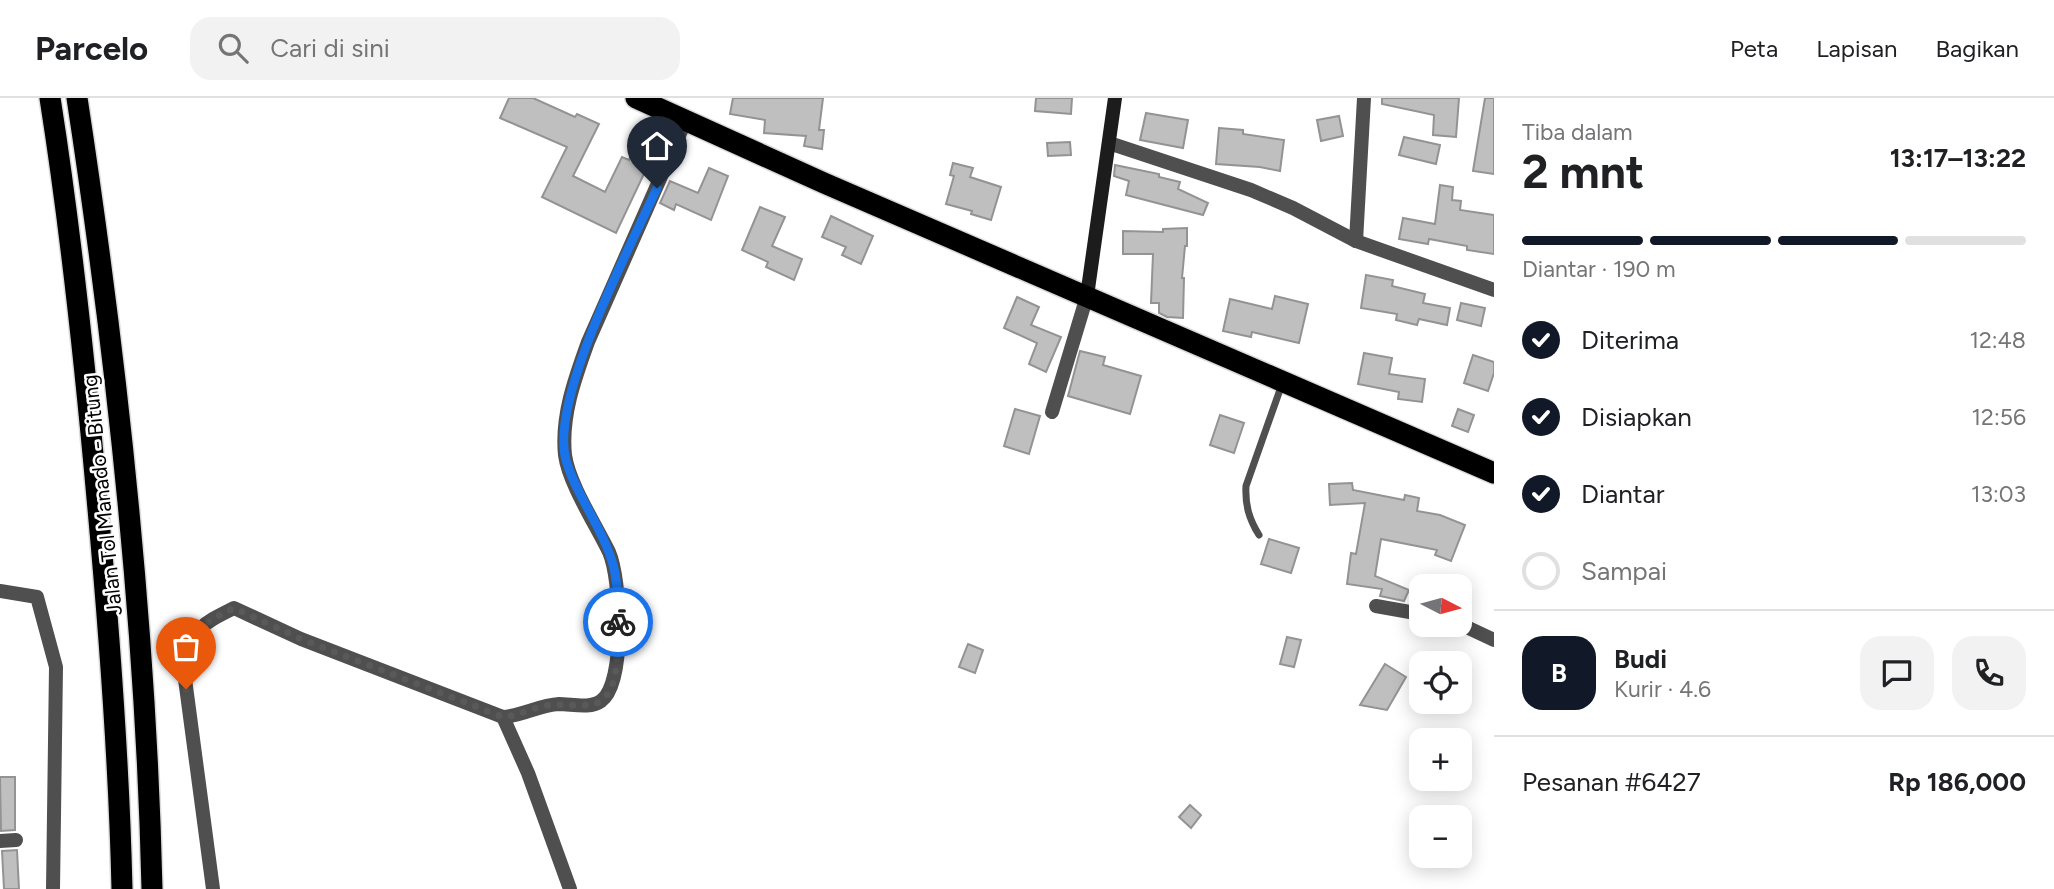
<!DOCTYPE html>
<html lang="id">
<head>
<meta charset="utf-8">
<style>
  :root { --surface:#fff; --page:#f2f2f2; --text:#202124; --muted:#757577; --line:#e0e0e0; --accent:#111827 }
  body { margin:0; font-family:Figtree,sans-serif; background:var(--page); color:var(--text); height:100vh; display:flex; flex-direction:column; font-size:26px; white-space:nowrap }
  * { box-sizing:border-box; margin:0 }
  p { font-size:23px; color:var(--muted) }
  .icon { flex:none; width:38px; height:38px; fill:none; stroke:currentColor; stroke-width:2; stroke-linecap:round; stroke-linejoin:round }
  .map { position:relative; flex:1; overflow:hidden }
  .sheet { display:flex; flex-direction:column; background:var(--surface); width:560px }
  .sheet>* { flex:none }
  .needle { width:46px; rotate:96deg }
  .tools { position:absolute; left:1409px; top:476px; display:grid; gap:14px }
  .tools a { display:grid; place-items:center; width:63px; height:63px; border-radius:14px; background:var(--surface); box-shadow:0 4px 18px #0003; font-size:35px }
  .pin { position:absolute; display:grid; place-items:center; width:60px; height:60px; color:#fff; margin:-72px -30px; border-radius:50% 50% 50% 0; rotate:-45deg; box-shadow:0 0 7px #0007 }
  .pin .icon { rotate:45deg }
  .courier { position:absolute; display:grid; place-items:center; width:70px; height:70px; margin:-35px; border:5px solid #1a73e8; border-radius:50%; background:#fff; color:#222; box-shadow:0 2px 9px #0007 }
  .overview em { font-style:normal; font-weight:700 }
  .overview div { display:flex; flex-direction:column-reverse }
  .overview { display:flex; align-items:center; justify-content:space-between; height:119px; padding:0 28px }
  h1 { font-size:46px; font-weight:700; line-height:52px }
  .bar { display:grid; grid-template-columns:repeat(4,1fr); gap:10px 7px; align-content:center; height:84px; padding:0 28px }
  .bar i { height:9px; border-radius:5px; background:var(--line) }
  .bar .on { background:var(--accent) }
  .bar p { grid-column:span 4 }
  .line { display:flex; align-items:center; gap:18px; padding:0 28px; border-top:2px solid var(--line) }
  .line div { flex:1 }
  .round { display:grid; place-items:center; flex:none; width:74px; height:74px; border-radius:21px; background:var(--page) }
  ol { padding:0 28px; list-style:none }
  li { display:flex; align-items:center; gap:21px; height:77px }
  li p { margin-inline-start:auto }
  li .icon { padding:7px; border-radius:50%; background:var(--accent); color:#fff; stroke-width:4 }
  li:last-child { color:var(--muted) }
  li i { width:38px; height:38px; border:4px solid var(--line); border-radius:50% }
  header { display:flex; align-items:center; gap:42px; box-sizing:border-box; height:98px; padding:0 35px; background:var(--surface); border-bottom:2px solid var(--line) }
  header strong { font-size:33px }
  nav { display:flex; gap:38px; margin-inline-start:auto; font-size:24px }
  .search { width:490px; height:63px; background:var(--page); display:flex; align-items:center; gap:18px; box-sizing:border-box; padding:0 24px; border-radius:21px; color:var(--muted); font-size:26px }
  main { display:flex; flex:1; min-height:0 }
  .map>svg:first-child { display:block }
</style>
</head>
<body>
<header>
<strong>Parcelo</strong>
<div class="search"><svg class="icon" aria-label="search" viewBox="0 0 24 24"><circle cx="10" cy="10" r="6"/><path d="M15 15l6 6"/></svg>Cari di sini</div>
<nav><a>Peta</a><a>Lapisan</a><a>Bagikan</a></nav>
</header>
<main>
<div class="map">
<svg width="1494" height="791" viewBox="0 0 1494 791">
  <rect width="100%" height="100%" fill="#fff"/>
  <g fill="#bfbfbf" stroke="#939393" stroke-width="2">
    <polygon points="509,0 533,0 575,19 577,16 599,26 573,78 605,94 622,59 629,62 633,53 651,61 616,135 542,99 567,49 500,20"/>
    <polygon points="733,0 823,0 819,32 824,32 822,51 804,48 806,38 764,35 765,22 730,16"/>
    <polygon points="1036,0 1072,0 1071,16 1035,13"/>
    <polygon points="1382,0 1459,0 1456,39 1433,37 1434,17 1382,6"/>
    <polygon points="1485,0 1494,0 1494,76 1473,73"/>
    <polygon points="1146,15 1188,22 1183,50 1140,42"/>
    <polygon points="1339,18 1343,38 1321,43 1317,22"/>
    <polygon points="1219,30 1243,32 1243,36 1284,42 1280,73 1260,69 1216,66"/>
    <polygon points="1404,39 1440,47 1436,66 1399,57"/>
    <polygon points="1070,44 1071,57 1048,58 1047,45"/>
    <polygon points="953,65 973,70 970,79 1001,89 991,122 971,116 972,113 946,106 954,78 950,77"/>
    <polygon points="1115,67 1159,76 1159,79 1180,84 1178,91 1208,105 1203,117 1126,97 1129,83 1114,78"/>
    <polygon points="709,70 728,78 711,122 676,106 674,112 660,105 670,83 698,95"/>
    <polygon points="1440,87 1453,89 1452,102 1461,103 1460,112 1494,117 1494,156 1467,152 1467,148 1429,141 1428,146 1399,141 1403,120 1435,126"/>
    <polygon points="760,109 785,119 772,148 802,161 794,182 766,169 768,164 742,152"/>
    <polygon points="831,118 873,138 861,166 842,157 846,149 822,139"/>
    <polygon points="1187,130 1187,148 1185,148 1182,180 1184,180 1183,220 1167,219 1159,215 1159,205 1151,205 1153,156 1123,156 1123,133 1163,134 1163,131"/>
    <polygon points="1366,177 1393,182 1392,188 1425,196 1423,205 1450,210 1447,227 1419,221 1417,227 1396,222 1397,216 1361,210"/>
    <polygon points="1275,198 1308,206 1299,245 1252,234 1251,239 1223,233 1230,201 1272,211"/>
    <polygon points="1017,199 1039,209 1031,227 1061,239 1046,274 1029,266 1037,245 1004,230"/>
    <polygon points="1461,205 1485,210 1481,228 1457,222"/>
    <polygon points="1080,253 1105,259 1103,267 1141,278 1130,316 1068,298"/>
    <polygon points="1364,255 1392,260 1389,276 1425,281 1422,304 1398,301 1399,294 1358,286"/>
    <polygon points="1473,257 1494,264 1494,275 1488,293 1464,285"/>
    <polygon points="1015,311 1040,318 1029,356 1004,348"/>
    <polygon points="1458,311 1474,317 1468,334 1452,328"/>
    <polygon points="1220,317 1244,325 1234,355 1210,347"/>
    <polygon points="1352,385 1353,392 1404,402 1405,397 1419,400 1417,413 1440,417 1465,427 1451,463 1435,457 1437,452 1381,441 1375,478 1409,492 1404,503 1380,498 1382,491 1347,486 1351,455 1356,456 1365,405 1330,407 1329,386"/>
    <polygon points="1269,441 1299,450 1291,475 1261,466"/>
    <polygon points="1287,539 1301,542 1294,569 1280,566"/>
    <polygon points="968,546 983,552 975,575 959,569"/>
    <polygon points="1385,566 1406,579 1387,612 1360,607"/>
    <polygon points="0,679 15,679 15,732 1,733"/>
    <polygon points="1190,707 1201,717 1191,730 1179,719"/>
    <polygon points="17,752 19,791 4,791 2,753"/>
  </g>
  <g fill="none" stroke-linecap="round" stroke-linejoin="round">
    <defs>
      <g id="highway">
        <path d="M50,0C71,133 85,266 97,400C109,530 119,660 122,791"/>
        <path d="M77,0C117,262 146,526 152,791"/>
        <polyline points="636,0 824,85 1494,375"/>
      </g>
    </defs>
    <use href="#highway" stroke="#dbdbdb" stroke-width="24"/>
    <path stroke="#4f4f4f" stroke-width="7" d="M1259,437C1249,421 1245,407 1246,388L1282,286"/>
    <g stroke="#4f4f4f" stroke-width="14">
      <polyline points="1109,45 1251,92 1293,110 1356,143 1494,192"/>
      <polyline points="1356,143 1364,0"/>
      <polyline points="1052,314 1087,198"/>
      <polyline points="0,493 37,499 56,569 53,791"/>
      <polyline points="1376,508 1421,516"/>
      <polyline points="1460,526 1494,542"/>
      <polyline points="503,619 528,675 570,791"/>
      <polyline points="0,743 16,742"/>
      <path d="M213,791L183,566C193,530 202,526 234,510L301,541L503,619C522,618 539,607 559,606C572,606 590,611 601,603C626,585 621,481 609,454C596,427 569,386 565,357C561,318 575,280 588,244L685,24"/>
    </g>
    <polyline stroke="#1c1c1c" stroke-width="14" points="1087,198 1115,0"/>
    <use href="#highway" stroke="#000" stroke-width="21"/>
  </g>
  <g fill="none" stroke-linecap="round" stroke-linejoin="round">
    <path stroke="#595959" stroke-width="7" stroke-dasharray="0 12.6" d="M186,591C180,543 192,530 234,510L301,541L503,619C519,618 533,609 550,607C564,606 579,609 593,606C622,601 617,545 618,524"/>
    <path stroke="#1a73e8" stroke-width="9" d="M618,524C618,503 618,480 611,460C600,426 576,397 566,362C549,301 630,150 657,90"/>
  </g>
  <g text-anchor="middle" dominant-baseline="central" stroke-width="5" stroke-linejoin="round" paint-order="stroke">
    <g font-size="21" fill="#000" stroke="#fff">
      <text transform="translate(102 397) rotate(-96)">Jalan Tol Manado - Bitung</text>
    </g>
  </g>
</svg>
<div class="tools">
<a><svg class="needle" viewBox="-14 -14 28 28"><path d="M0-13l5 13h-10z" fill="#e53935"/><path d="M0 13l5-13h-10z" fill="#757577"/></svg></a>
<a><svg class="icon" aria-label="locate" viewBox="0 0 24 24"><circle cx="12" cy="12" r="6"/><path d="M12 2v4M12 18v4M2 12h4M18 12h4"/></svg></a>
<a>+</a>
<a>−</a>
</div>
<div class="pin" style="left:186px;top:591px;background:#ea580c"><svg class="icon" aria-label="bag" viewBox="0 0 24 24"><path d="M5 8h14l-1 12H6zM9 8a3 3 0 0 1 6 0"/></svg></div>
<div class="pin" style="left:657px;top:90px;background:#1f2937"><svg class="icon" aria-label="home" viewBox="0 0 24 24"><path d="M3 11l9-7 9 7M6 9v11h12V9"/></svg></div>
<div class="courier" style="left:618px;top:524px"><svg class="icon" aria-label="bike" viewBox="0 0 24 24"><circle cx="6" cy="16" r="4"/><circle cx="18" cy="16" r="4"/><path d="M6 16l4-8h5l3 8M10 8l3 8H6M13 5h3"/></svg></div>
</div>
<section class="sheet">
<div class="overview"><div><h1>2 mnt</h1><p>Tiba dalam</p></div><em>13:17–13:22</em></div>
<div class="bar"><i class="on"></i><i class="on"></i><i class="on"></i><i></i><p>Diantar · 190 m</p></div>
<ol>
<li><svg class="icon" aria-label="check" viewBox="0 0 24 24"><path d="M5 12l5 5 9-10"/></svg>Diterima<p>12:48</p></li>
<li><svg class="icon" aria-label="check" viewBox="0 0 24 24"><path d="M5 12l5 5 9-10"/></svg>Disiapkan<p>12:56</p></li>
<li><svg class="icon" aria-label="check" viewBox="0 0 24 24"><path d="M5 12l5 5 9-10"/></svg>Diantar<p>13:03</p></li>
<li><i></i>Sampai</li>
</ol>
<div class="line" style="height:126px"><b class="round" style="background:var(--accent);color:#fff">B</b><div><b>Budi</b><p>Kurir · 4.6</p></div><a class="round"><svg class="icon" aria-label="chat" viewBox="0 0 24 24"><path d="M4 5h16v11H9l-5 4z"/></svg></a><a class="round"><svg class="icon" aria-label="phone" viewBox="0 0 24 24"><path d="M5 4h4l2 5-3 2q2 4 5 5l2-3 5 2v4C11 20 4 13 5 4z"/></svg></a></div>
<div class="line" style="height:91px"><div>Pesanan #6427</div><b>Rp 186,000</b></div>
</section>
</main>
</body>
</html>
